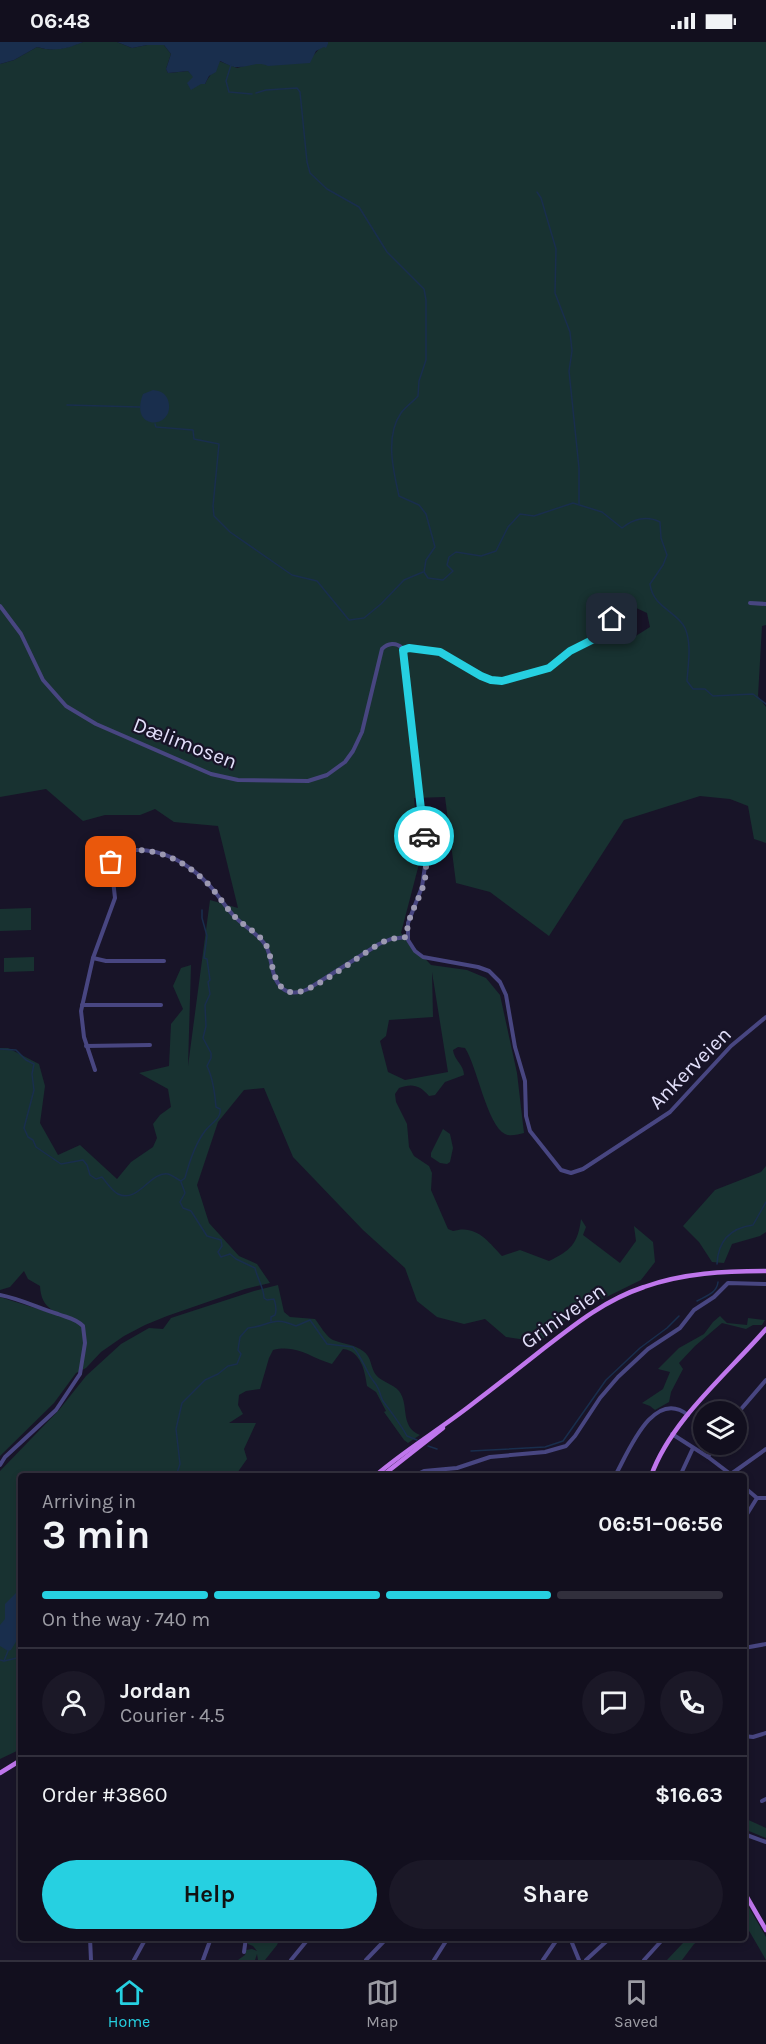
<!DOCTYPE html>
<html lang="en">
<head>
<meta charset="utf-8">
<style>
  :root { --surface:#120f1e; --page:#1b1827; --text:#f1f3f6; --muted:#9c9ca4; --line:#312f3c; --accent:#26d0e1 }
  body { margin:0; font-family:Karla,sans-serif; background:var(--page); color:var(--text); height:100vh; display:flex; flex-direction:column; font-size:22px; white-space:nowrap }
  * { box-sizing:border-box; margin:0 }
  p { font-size:20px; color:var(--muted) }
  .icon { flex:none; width:33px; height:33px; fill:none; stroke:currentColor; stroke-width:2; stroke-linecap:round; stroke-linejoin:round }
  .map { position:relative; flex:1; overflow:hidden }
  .drawer { position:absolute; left:18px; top:1431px; width:729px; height:468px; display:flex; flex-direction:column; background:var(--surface); border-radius:6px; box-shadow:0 3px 9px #0003,0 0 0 2px var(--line) }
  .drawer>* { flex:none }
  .buttons { position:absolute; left:693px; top:1359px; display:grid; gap:12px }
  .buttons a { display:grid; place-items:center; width:54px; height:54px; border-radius:50%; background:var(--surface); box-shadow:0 3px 9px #0003,0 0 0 2px var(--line); font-size:30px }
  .pin { position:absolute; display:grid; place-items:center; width:51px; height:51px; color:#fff; margin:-26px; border-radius:12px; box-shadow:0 3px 9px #0006 }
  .courier { position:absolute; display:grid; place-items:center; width:60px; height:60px; margin:-30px; border:4px solid #26d0e1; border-radius:50%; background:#fff; color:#222; box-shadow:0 2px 8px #0007 }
  .headline em { font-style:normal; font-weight:700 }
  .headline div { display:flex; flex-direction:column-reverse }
  .headline { display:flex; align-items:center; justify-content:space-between; height:102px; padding:0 24px }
  h1 { font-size:39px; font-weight:700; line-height:45px }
  .bar { display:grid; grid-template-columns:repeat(4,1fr); gap:9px 6px; align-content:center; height:72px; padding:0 24px }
  .bar i { height:8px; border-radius:4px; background:var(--line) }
  .bar .selected { background:var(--accent) }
  .bar p { grid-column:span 4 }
  .line { display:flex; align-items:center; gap:15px; padding:0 24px; border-top:2px solid var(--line) }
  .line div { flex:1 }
  .round { display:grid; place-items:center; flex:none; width:63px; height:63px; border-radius:32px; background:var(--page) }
  .button { display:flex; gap:12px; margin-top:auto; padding:12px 24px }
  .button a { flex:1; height:69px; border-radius:36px; background:var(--accent); color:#111; font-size:24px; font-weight:700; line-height:69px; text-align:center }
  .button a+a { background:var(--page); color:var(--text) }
  .status { display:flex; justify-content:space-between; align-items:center; height:42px; padding:0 30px; background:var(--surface); direction:ltr }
  .status svg { height:16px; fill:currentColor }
  .dock { display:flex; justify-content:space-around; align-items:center; height:84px; border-top:2px solid var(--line); background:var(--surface); font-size:16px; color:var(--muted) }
  .dock a { display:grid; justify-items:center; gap:3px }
  .dock .selected { color:var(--accent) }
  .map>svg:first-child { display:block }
</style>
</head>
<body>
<div class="status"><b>06:48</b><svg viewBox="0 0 49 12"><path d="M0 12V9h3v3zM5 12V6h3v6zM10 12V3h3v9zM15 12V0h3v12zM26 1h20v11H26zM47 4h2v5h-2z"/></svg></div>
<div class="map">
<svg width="766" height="1918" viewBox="0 0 766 1918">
  <rect width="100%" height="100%" fill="#181428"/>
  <g fill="#183231" fill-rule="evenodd">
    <path d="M83,0H117L132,6L147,3H164L171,12L166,27L168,31L188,29L201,42H205C209,33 216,28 219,19L237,26L251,22L312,15L319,7L328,2V0H766V583L762,584L758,654L766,665V801L754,797L748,764L730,757L700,754L624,778L549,894L490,850L456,841L445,755L414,756L420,818L401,891L431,923L467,928L486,936L500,953L517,1031L524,1091C518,1092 511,1095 505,1092C487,1083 477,1024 465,1006L458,1005L453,1008C454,1018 464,1023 464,1033L445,1040L435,1053L429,1054C420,1043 412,1041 399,1046L395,1052L396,1060L407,1082L409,1105L414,1114L429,1124L432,1131L431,1148L448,1187L453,1189C476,1182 488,1199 502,1214L520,1208L549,1219C570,1209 578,1202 581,1177L586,1185L583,1193L620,1221L636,1199L634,1184L653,1200L655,1220L641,1238L576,1270L539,1300L506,1295L485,1277L464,1282L437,1275L417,1259L405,1226L363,1188L293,1115L264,1046L244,1048L218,1080L197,1143L209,1181L239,1214L257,1222L270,1241L245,1247L167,1274L145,1283L124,1294L101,1310L86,1326L76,1331L54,1361L0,1414V1255L76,1279C57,1271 41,1268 40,1244L28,1237L24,1229L10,1245L0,1248V1006H8L39,1022L45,1044L40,1081L58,1113L80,1103L117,1137L131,1120L153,1105L157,1096L153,1082L160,1073L171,1065L168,1047L139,1031L169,1024L171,982L183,967L173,944L181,926L191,923L188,1024L210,858L238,866L218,784L174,780L155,767L140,773H105L83,779L46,747L0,755V22L14,18L37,5C54,10 67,6 83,0ZM625,554L632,564L647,571L650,585L631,597L618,555ZM432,930L448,1030L405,1038L388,1030L380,999L386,994L389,978L433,975Z"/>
    <polygon points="31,866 31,888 0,889 0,867"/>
    <polygon points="34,915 34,929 4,930 4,916"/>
    <polygon points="443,1087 450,1092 453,1106 450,1120 447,1122 440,1121 431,1115 431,1111"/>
    <polygon points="766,1124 766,1190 760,1194 732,1202 724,1221 712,1220 699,1200 683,1184 715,1148 761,1130"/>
    <path d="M278,1243L284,1270L290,1275L315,1277C320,1283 326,1295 333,1298C343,1302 354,1302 363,1309C372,1315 370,1325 376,1333C382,1340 393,1342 399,1349C410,1364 399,1384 420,1393L408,1401L404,1398L384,1370L386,1369L376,1350L367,1344C365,1329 361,1309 343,1307L332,1322C311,1316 297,1302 273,1308L269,1316L260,1347L246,1349L239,1353L238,1363L243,1372L229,1381H256L244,1407L247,1417L235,1434H21V1707L0,1717V1429L59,1368L86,1334L121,1302L149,1286L163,1287L171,1276L254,1249Z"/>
    <polygon points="720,1274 727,1281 747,1283 748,1276 765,1278 762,1283 753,1283 746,1287 722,1281 695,1304 679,1321 683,1327 671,1350 669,1360 655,1368 650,1364 642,1361 663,1347 670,1330 658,1327 679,1306 704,1292 713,1280"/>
    <polygon points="744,1776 766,1786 766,1796 744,1787"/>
    <polygon points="744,1857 766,1895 766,1918 748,1887 744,1884"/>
    <polygon points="248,1896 280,1896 277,1903 265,1918 258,1918 257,1912 255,1918 238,1918 245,1913 246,1908 252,1907 257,1909 253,1904 248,1902"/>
    <polygon points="683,1896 703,1896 694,1902 682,1918 667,1918 683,1901"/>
  </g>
  <g fill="#192e4d">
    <path d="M0,0H83C67,7 54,10 37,5L14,18L0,22Z"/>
    <path d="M117,0H328V2L326,6L324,5L316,9L310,21L268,24C257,19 249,25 238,25C233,26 225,21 220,19L216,30L209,34L205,42H201L191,48L187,41L193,35L188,29L168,31L166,27L171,12L164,3H147L132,6Z"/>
    <path d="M153,348C161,349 165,351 168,358C177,387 128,391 143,352Z"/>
    <polygon points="21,1546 21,1590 18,1591 17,1598 11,1608 8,1609 0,1604 0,1583 5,1577 5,1562"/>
  </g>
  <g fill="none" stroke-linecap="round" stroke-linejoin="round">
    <g stroke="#192e4d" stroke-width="1.5">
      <polyline points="231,23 226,39 229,50 252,52"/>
      <path d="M256,51L266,48L297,46L300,50L307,120L310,131L327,147L359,165L387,210L424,247L426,258V318L419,339L418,354C413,360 405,365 401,371C385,394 393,428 399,454L419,463L426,472L435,505L426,518L424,530L428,536L443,538L453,529L447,523L449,515L456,510L481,514L496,509L508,485L520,472L534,474L573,461L602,470L622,486C633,477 647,473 660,480L661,496L667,513L663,523L650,542C653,566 677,569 685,586C692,602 688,623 687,639L693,647H705L713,654L753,652L766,662"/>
      <polyline points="537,150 541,156 556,207 555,251 570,290 572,309 569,329 579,426 579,462"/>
      <polyline points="67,363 140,365"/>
      <polyline points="155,382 156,385 193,388 194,397 219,402 213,464 214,474 230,490 292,533 317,539 349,578 364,576 381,562 404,538 423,530"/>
      <path d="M0,1007L16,1008L26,1018L34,1022L32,1032L34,1048L24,1086L28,1095L33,1098L36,1105L61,1122L83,1118L87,1123L90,1133L96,1137L102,1135C106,1140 112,1149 118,1152C138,1162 150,1129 168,1132C172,1133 177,1137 181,1139"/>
      <path d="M181,1139L185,1136C189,1121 195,1102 205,1089C211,1081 222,1076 220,1067L216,1065C215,1053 212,1034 207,1024L211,1016V1011L203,996L206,984L205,963L210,952L208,940L210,938L207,917L204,916L207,894L202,876V868"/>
      <path d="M181,1140L185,1151L180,1160L183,1166L191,1169L207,1194L221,1198L222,1204L218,1210L221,1215L230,1212L236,1217L255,1226C257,1236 264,1246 264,1256L267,1258L274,1257C276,1263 277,1268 275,1273L271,1275V1279"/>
      <path d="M717,1222C718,1199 731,1186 753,1183L766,1160"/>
      <path d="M697,1259C706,1254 717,1251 718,1240"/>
      <polyline points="428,1404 437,1407"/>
      <polyline points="471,1409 545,1405 563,1399 606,1338 640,1306 667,1286 679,1274"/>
      <path d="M176,1434L180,1422L176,1387L182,1361L205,1338L218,1332L228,1324L237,1322L241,1312L238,1308L240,1295L248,1286C270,1284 272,1273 296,1284L310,1278L327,1302L353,1305C361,1314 364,1324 370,1334C372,1338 376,1341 378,1346C380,1350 381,1356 383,1359C391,1370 400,1381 407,1394L417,1398"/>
      <polyline points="0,1618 4,1619 21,1615"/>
      <polyline points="4,1619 8,1609"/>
    </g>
    <g stroke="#484681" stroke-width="4">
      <polyline points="750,561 766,562"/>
      <path d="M0,564L21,592L43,638L66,664L96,682L211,732L238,738L308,739L327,733L345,720L353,709L362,690L382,607C388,601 396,600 402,606L412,685L426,817L422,845L408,881V898L415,909L423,915L478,925L489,929L500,940L506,953L515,1005L525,1039L526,1074L530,1089L561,1128L571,1131L583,1127L670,1070L731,1004L766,975"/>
      <polyline points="403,608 409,606 440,610 481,634 491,638 502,639 549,626 570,609 592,598 612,577"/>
      <polyline points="93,916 106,919 164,919"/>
      <polyline points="82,963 161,963"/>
      <polyline points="86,1004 150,1003"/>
      <path d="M95,1028L84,995L81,969L93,916L115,856L111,820L107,813C148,800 181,813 210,844C218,853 225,864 233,873C243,884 258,891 266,904C273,917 270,935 282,946C290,953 299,951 308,947L379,902L391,897L407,895"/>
      <path d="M0,1253C21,1257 38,1266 58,1272C68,1276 75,1276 83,1284L85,1301L80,1332L56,1368L5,1415L0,1423"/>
      <polyline points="736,1373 766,1338"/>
      <polyline points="672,1392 708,1415 733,1434"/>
      <polyline points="708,1415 715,1402"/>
      <polyline points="731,1432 766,1407"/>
      <polyline points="414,1434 424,1429 457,1426 490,1415 545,1410 566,1404 575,1394 600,1356 618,1335 648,1307 680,1286 694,1268 714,1255 728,1241 766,1242"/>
      <path d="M615,1434C628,1411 653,1345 688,1373"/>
      <polyline points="680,1434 693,1406"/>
      <polyline points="744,1445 757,1456"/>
      <polyline points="757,1456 766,1456"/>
      <polyline points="744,1477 757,1456"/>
      <polyline points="744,1595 745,1606"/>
      <polyline points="744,1606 766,1602"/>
      <polyline points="744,1694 753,1695 766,1691"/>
      <polyline points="762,1759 766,1757"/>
      <polyline points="744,1792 766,1800"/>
      <polyline points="90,1896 91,1918"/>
      <polyline points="570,1896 579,1918"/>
      <polyline points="244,1910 246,1896"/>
      <polyline points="134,1918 146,1896"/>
      <polyline points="203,1918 211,1896"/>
      <polyline points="291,1918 309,1896"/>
      <polyline points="366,1918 387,1896"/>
      <polyline points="434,1918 448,1896"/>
      <polyline points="543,1918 558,1896"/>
      <polyline points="586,1918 610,1896"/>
      <polyline points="644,1918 664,1896"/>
    </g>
    <g stroke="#bf76ec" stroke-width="4.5">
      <path d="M375,1434C405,1408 439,1388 471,1363C495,1345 519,1326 543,1307C575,1282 605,1258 644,1245C683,1231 725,1229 766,1229"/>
      <polyline points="382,1434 443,1386"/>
      <path d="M651,1434C671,1378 727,1332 766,1287"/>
      <polyline points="0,1731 21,1718"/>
      <polyline points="744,1850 766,1888"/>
    </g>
  </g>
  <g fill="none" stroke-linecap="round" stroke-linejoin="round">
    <path stroke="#9c99b1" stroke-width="6" stroke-dasharray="0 10.8" d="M111,820L107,813C147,800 181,814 210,844C219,854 226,866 236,876C245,885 259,891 266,903C274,917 270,944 290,950C309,956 365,908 385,899C392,896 399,896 407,895C406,875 419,860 424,841C428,826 425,809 424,794"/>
    <polyline stroke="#26d0e1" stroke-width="8" points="424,794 403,608 409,606 440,610 481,634 491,638 502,639 549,626 570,609 592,598 612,577"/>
  </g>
  <g text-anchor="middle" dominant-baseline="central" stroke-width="4.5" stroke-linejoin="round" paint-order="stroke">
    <g font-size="21" fill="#e3e0fb" stroke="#181428">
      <text transform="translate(185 701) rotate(21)">Dælimosen</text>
      <text transform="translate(690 1026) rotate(-45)">Ankerveien</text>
      <text transform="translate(563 1274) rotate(-35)">Griniveien</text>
    </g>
  </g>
</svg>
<div class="buttons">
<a><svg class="icon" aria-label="layers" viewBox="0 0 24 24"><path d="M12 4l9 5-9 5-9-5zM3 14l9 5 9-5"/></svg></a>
</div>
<div class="pin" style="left:111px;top:820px;background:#ea580c"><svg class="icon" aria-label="bag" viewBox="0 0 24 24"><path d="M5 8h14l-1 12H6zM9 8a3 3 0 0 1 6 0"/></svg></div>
<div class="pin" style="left:612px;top:577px;background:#1f2937"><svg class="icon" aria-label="home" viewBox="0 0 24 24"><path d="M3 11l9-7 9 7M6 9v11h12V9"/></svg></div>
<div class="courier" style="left:424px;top:794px"><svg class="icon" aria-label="car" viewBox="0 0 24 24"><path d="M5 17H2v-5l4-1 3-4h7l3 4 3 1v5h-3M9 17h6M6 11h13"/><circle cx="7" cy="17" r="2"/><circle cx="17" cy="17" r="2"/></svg></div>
<section class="drawer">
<div class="headline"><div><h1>3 min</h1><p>Arriving in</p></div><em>06:51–06:56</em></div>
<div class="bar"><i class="selected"></i><i class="selected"></i><i class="selected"></i><i></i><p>On the way · 740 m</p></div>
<div class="line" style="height:108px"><a class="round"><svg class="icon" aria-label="person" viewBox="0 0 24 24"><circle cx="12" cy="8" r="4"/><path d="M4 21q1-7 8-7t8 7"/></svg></a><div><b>Jordan</b><p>Courier · 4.5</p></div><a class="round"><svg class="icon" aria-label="chat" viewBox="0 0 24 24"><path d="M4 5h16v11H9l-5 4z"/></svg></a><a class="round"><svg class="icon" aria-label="phone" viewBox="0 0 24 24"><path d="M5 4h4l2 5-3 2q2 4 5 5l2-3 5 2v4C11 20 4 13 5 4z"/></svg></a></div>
<div class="line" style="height:78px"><div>Order #3860</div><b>$16.63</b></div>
<div class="button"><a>Help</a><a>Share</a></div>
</section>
</div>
<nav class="dock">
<a class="selected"><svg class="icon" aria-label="home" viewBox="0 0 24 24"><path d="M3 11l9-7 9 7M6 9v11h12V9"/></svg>Home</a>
<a><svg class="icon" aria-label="map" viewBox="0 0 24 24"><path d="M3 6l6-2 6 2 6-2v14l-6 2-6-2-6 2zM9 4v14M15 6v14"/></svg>Map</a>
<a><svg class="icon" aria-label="saved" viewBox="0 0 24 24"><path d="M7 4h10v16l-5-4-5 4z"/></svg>Saved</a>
</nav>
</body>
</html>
